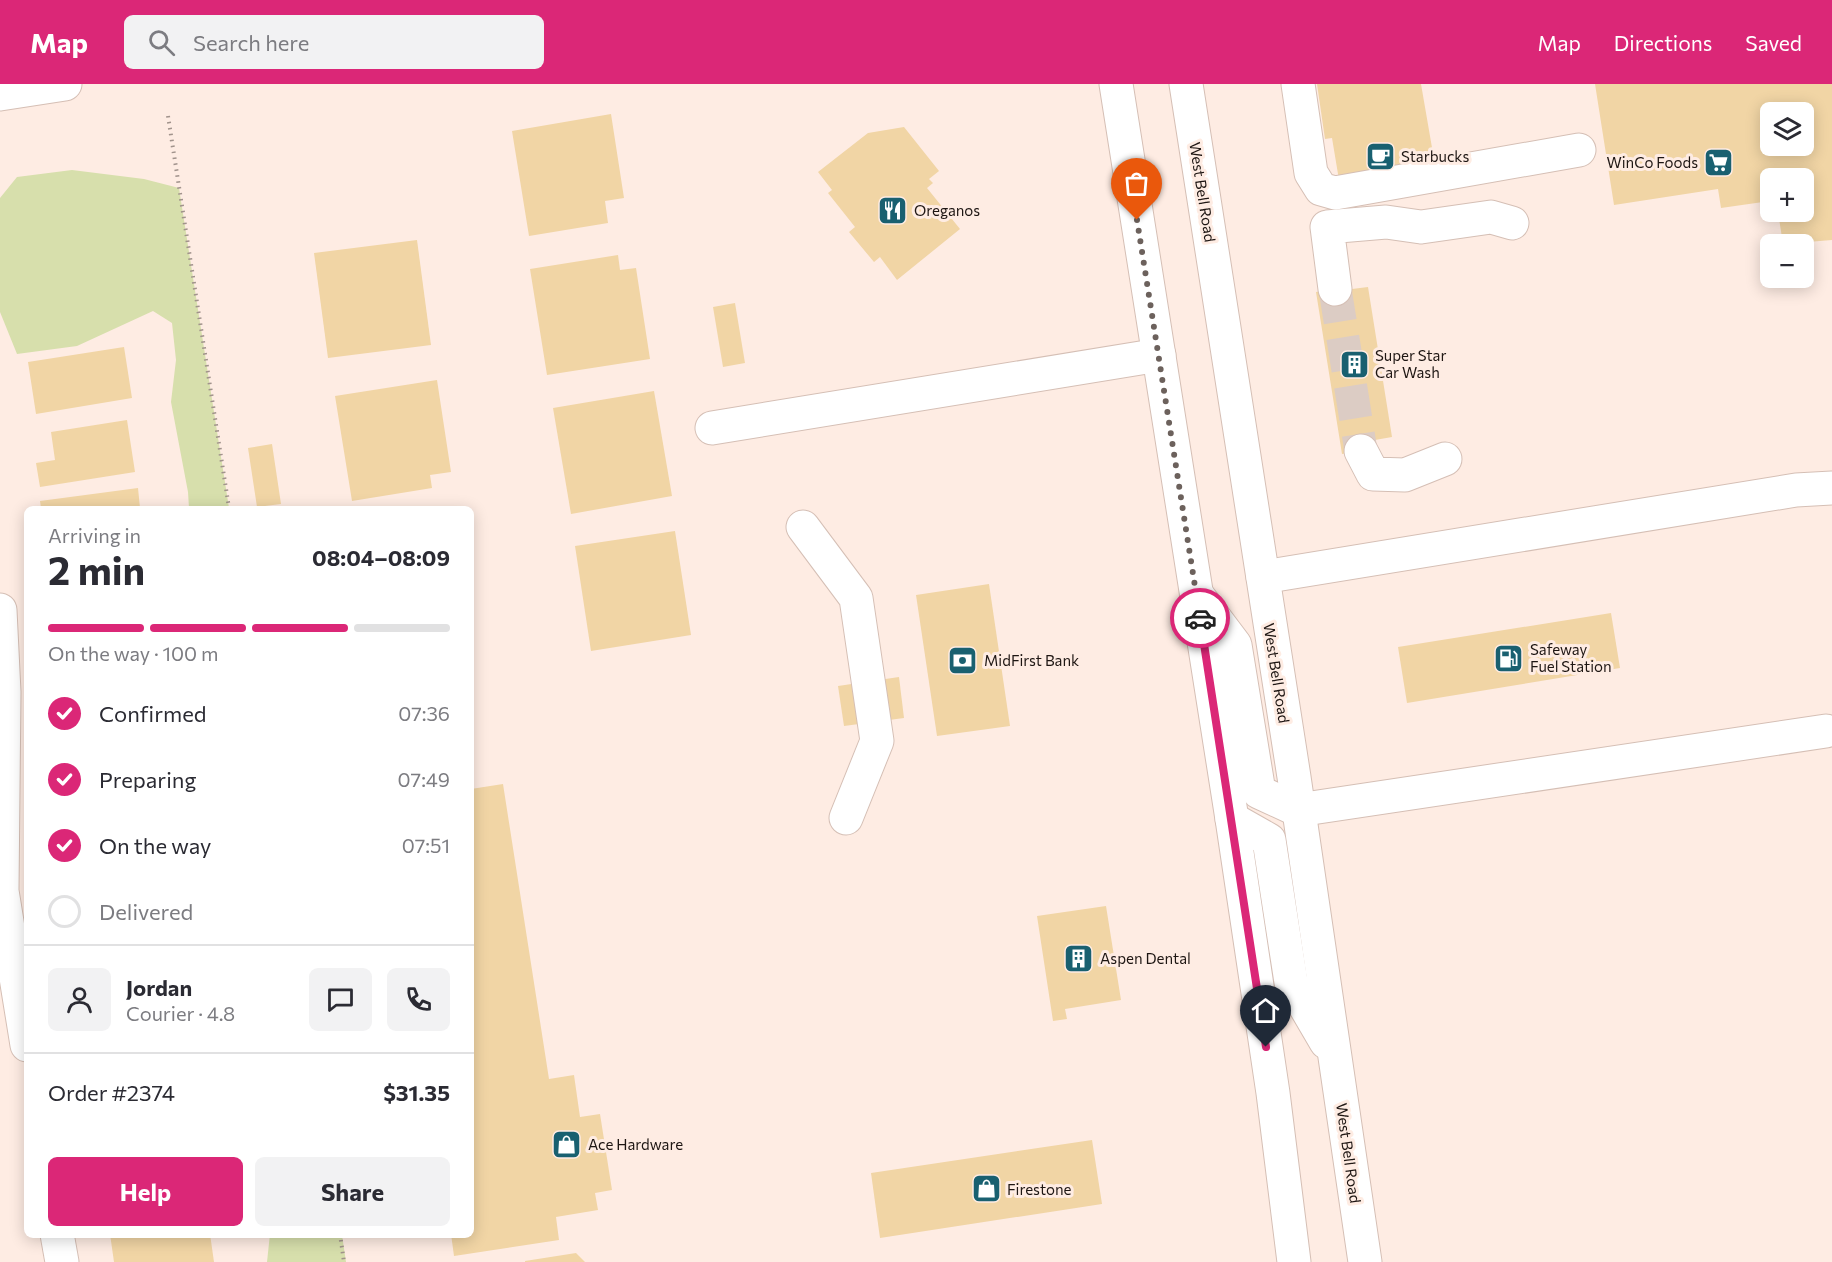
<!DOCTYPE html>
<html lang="en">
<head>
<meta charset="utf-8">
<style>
  :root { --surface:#fff; --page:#f2f2f3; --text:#2b2b33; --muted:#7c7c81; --line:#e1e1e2; --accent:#db2777 }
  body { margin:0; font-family:Commissioner,sans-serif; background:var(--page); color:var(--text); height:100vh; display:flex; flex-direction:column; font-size:22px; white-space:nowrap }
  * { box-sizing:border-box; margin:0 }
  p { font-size:20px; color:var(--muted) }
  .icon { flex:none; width:33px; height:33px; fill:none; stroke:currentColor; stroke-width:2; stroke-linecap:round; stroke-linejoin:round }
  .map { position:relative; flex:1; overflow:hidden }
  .panel { position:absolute; left:24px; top:422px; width:450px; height:732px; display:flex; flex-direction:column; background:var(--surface); border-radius:9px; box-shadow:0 3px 15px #0003 }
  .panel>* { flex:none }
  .tools { position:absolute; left:1760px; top:18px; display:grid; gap:12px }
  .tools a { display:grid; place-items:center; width:54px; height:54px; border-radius:9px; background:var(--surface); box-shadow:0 3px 15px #0003; font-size:30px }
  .pin { position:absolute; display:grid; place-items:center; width:51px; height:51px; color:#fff; margin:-62px -26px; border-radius:50% 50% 50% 0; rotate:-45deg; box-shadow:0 0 6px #0007 }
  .pin .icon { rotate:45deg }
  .courier { position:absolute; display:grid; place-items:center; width:60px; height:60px; margin:-30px; border:4px solid #db2777; border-radius:50%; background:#fff; color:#222; box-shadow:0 2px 8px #0007 }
  .head em { font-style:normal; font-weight:700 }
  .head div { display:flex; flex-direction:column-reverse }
  .head { display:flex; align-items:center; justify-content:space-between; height:102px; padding:0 24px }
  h1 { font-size:39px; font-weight:700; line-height:45px }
  .bar { display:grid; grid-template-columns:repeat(4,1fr); gap:9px 6px; align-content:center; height:72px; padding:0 24px }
  .bar i { height:8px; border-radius:4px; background:var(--line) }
  .bar .selected { background:var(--accent) }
  .bar p { grid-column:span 4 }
  .line { display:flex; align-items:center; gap:15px; padding:0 24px; border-top:2px solid var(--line) }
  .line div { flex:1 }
  .round { display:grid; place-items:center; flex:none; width:63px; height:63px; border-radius:9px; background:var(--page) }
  ol { padding:0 24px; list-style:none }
  li { display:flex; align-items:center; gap:18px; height:66px }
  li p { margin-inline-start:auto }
  li .icon { padding:6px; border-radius:50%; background:var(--accent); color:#fff; stroke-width:4 }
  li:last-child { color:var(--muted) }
  li i { width:33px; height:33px; border:3px solid var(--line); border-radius:50% }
  .button { display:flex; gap:12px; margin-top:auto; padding:12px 24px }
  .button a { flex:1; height:69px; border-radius:9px; background:var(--accent); color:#fff; font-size:24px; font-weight:700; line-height:69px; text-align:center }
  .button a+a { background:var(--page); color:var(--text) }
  header { display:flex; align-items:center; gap:36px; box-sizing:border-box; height:84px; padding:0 30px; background:var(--accent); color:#fff }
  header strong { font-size:28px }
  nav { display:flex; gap:33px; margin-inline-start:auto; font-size:21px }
  .search { width:420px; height:54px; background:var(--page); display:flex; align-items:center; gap:15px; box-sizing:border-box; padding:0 21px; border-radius:9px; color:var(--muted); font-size:22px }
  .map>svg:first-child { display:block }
</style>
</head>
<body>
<header>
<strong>Map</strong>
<div class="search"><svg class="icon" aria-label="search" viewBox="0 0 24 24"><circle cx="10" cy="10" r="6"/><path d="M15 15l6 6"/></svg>Search here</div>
<nav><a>Map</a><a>Directions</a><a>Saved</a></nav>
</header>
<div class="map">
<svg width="1832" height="1178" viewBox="0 0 1832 1178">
  <rect width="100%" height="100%" fill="#feece3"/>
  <g fill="#d7dfac">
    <polygon points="72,86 144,95 179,104 229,424 189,424 188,408 171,318 176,276 172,239 153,227 77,262 17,270 0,228 0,114 17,93"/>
    <polygon points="270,1150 342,1151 346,1178 267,1178"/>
  </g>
  <g fill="#f1d5a5" fill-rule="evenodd">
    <polygon points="1317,0 1421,0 1435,81 1339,96 1332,54 1325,55"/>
    <path d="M1595,0H1832V156L1783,160L1778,128H1803V94H1770V117L1721,124L1718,105L1614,121ZM1770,28H1803V62H1770Z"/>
    <polygon points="611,30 624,114 605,117 608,139 529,152 512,47"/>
    <polygon points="904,43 939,87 929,95 933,99 927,104 960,145 897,196 880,173 874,178 849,148 855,143 828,109 832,106 818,88 868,49"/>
    <polygon points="417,156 431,261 328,274 314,169"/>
    <polygon points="618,171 620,186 636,184 650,275 547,291 530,185"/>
    <polygon points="1351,202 1352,205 1368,203 1392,353 1375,356 1377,365 1342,370 1316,208"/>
    <polygon points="735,219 745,279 723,283 713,223"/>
    <polygon points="124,263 132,314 36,330 28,278"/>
    <polygon points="437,296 451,388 430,391 432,404 352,417 335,312"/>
    <polygon points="654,307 672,412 571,430 553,324"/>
    <polygon points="127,336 135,388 40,403 36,379 55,376 51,348"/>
    <polygon points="272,360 281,420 257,423 248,364"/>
    <polygon points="138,404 140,424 41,424 40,417"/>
    <polygon points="675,447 691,551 591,567 575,462"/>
    <polygon points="989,500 1010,642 937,652 916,511"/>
    <polygon points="1611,529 1620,584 1407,619 1398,563"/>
    <polygon points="899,593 904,634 844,642 838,602"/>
    <polygon points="503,700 549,995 574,991 580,1033 600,1030 612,1106 595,1109 598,1126 556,1133 559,1156 454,1172 451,1150 471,1150 471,705"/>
    <polygon points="1106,822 1121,916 1065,925 1067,935 1053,937 1037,832"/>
    <polygon points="1092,1056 1102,1120 880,1154 871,1089"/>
    <polygon points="110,1150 210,1150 214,1178 114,1178"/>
    <polygon points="576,1169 585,1178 525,1178 525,1177"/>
  </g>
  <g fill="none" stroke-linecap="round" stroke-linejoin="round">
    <polyline stroke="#dcccc4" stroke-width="33" stroke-dasharray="33 16" stroke-linecap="butt" points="1335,205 1361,367"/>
    <defs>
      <g id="minor">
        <polyline points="1298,0 1311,89 1321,105 1335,109 1579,66"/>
        <polyline points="0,10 65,0"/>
        <polyline points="1335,205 1327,143 1386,138 1421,143 1491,133 1512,139"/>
        <polyline points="712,344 1159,271"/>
        <polyline points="1361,367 1373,390 1405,391 1445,375"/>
        <polyline points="803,443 856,514 877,657 846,734"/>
        <polyline points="1263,493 1796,406 1832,404"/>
        <polyline points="0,526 4,608 2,807 27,961"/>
        <polyline points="1298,726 1826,647"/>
        <polyline points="57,1150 62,1178"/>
      </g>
      <g id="major">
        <polyline points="1116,0 1232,735 1273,1009 1294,1178"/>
        <polyline points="1186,0 1294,693 1365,1178"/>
        <polyline points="1198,512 1235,561 1259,708 1298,726"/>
        <polyline points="1232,735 1269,756 1291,898 1326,958"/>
      </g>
    </defs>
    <use href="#minor" stroke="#d5bfb5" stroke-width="35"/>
    <use href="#major" stroke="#d5bfb5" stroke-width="35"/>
    <g stroke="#a1938c" stroke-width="4" stroke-dasharray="1.5 4.5" stroke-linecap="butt">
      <polyline points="168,32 229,424"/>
      <polyline points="340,1150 344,1178"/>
    </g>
    <use href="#minor" stroke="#fff" stroke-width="33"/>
    <use href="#major" stroke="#fff" stroke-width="33"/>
  </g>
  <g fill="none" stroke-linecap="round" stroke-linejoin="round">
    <polyline stroke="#6c615c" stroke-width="6" stroke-dasharray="0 10.8" points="1137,136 1200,534"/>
    <polyline stroke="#db2777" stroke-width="8" points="1200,534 1266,963"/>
  </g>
  <defs>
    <symbol id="cafe-square" viewBox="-11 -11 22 22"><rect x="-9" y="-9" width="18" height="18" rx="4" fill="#196070" stroke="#feece3"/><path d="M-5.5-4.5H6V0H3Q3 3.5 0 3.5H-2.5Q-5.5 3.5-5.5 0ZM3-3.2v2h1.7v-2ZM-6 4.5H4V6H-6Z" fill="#fff"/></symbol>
    <symbol id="supermarket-square" viewBox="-11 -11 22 22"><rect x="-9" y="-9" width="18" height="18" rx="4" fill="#196070" stroke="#feece3"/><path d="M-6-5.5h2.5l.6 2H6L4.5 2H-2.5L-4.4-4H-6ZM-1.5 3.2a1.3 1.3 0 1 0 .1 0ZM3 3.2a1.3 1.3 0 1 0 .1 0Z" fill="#fff"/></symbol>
    <symbol id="restaurant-square" viewBox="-11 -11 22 22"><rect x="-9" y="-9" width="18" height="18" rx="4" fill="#196070" stroke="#feece3"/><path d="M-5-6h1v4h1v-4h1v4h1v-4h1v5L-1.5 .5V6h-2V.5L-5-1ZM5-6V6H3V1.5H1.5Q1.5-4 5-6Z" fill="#fff"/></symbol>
    <symbol id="building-square" viewBox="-11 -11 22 22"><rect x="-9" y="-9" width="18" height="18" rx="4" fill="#196070" stroke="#feece3"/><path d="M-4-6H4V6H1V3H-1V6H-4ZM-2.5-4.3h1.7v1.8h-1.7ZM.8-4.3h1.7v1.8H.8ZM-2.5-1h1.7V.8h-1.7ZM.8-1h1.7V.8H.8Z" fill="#fff"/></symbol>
    <symbol id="fuel-square" viewBox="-11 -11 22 22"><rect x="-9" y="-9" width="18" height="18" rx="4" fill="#196070" stroke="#feece3"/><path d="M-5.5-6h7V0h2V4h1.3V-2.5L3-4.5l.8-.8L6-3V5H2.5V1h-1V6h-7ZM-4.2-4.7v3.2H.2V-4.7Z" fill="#fff"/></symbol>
    <symbol id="bank-square" viewBox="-11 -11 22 22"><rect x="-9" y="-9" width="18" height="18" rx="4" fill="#196070" stroke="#feece3"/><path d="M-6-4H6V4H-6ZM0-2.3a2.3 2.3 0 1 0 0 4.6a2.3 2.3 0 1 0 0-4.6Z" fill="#fff"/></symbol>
    <symbol id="shop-square" viewBox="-11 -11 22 22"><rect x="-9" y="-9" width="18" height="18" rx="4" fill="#196070" stroke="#feece3"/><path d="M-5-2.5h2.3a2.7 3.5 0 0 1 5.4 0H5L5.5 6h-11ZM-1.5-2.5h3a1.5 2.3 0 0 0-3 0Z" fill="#fff"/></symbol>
  </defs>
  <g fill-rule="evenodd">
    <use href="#cafe-square" x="1364" y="56" width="33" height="33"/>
    <use href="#supermarket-square" x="1702" y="62" width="33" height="33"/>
    <use href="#restaurant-square" x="876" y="110" width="33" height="33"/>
    <use href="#building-square" x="1338" y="264" width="33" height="33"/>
    <use href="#fuel-square" x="1492" y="558" width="33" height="33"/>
    <use href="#bank-square" x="946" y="560" width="33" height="33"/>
    <use href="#building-square" x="1062" y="858" width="33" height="33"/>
    <use href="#shop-square" x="550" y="1044" width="33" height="33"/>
    <use href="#shop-square" x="970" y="1088" width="33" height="33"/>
  </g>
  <g text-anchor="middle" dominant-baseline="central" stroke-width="6" stroke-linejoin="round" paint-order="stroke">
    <g font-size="15" fill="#1e1613" stroke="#feece3" text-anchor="start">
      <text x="1401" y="72">Starbucks</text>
      <text x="1698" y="78" text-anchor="end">WinCo Foods</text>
      <text x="914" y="126">Oreganos</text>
      <text x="1375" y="271">Super Star<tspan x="1375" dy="17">Car Wash</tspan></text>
      <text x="1530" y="565">Safeway<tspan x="1530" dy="17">Fuel Station</tspan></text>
      <text x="984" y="576">MidFirst Bank</text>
      <text x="1100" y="874">Aspen Dental</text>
      <text x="588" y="1060">Ace Hardware</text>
      <text x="1007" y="1105">Firestone</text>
    </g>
    <g font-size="15" fill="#1e1613" stroke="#feece3">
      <text transform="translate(1203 108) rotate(81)">West Bell Road</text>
      <text transform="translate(1277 589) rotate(81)">West Bell Road</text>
      <text transform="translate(1349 1069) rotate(82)">West Bell Road</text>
    </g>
  </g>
</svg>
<div class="tools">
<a><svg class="icon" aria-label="layers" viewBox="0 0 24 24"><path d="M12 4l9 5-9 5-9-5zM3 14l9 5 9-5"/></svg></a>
<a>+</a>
<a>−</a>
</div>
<div class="pin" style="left:1137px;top:136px;background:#ea580c"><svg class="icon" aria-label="bag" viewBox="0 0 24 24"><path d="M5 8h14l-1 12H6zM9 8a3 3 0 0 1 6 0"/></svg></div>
<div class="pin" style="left:1266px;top:963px;background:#1f2937"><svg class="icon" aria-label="home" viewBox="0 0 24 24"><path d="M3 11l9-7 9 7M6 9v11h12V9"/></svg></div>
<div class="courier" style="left:1200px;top:534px"><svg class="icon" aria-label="car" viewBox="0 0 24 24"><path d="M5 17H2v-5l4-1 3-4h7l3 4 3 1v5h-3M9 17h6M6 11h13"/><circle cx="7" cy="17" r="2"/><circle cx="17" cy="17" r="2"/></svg></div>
<section class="panel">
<div class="head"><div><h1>2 min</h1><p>Arriving in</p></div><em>08:04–08:09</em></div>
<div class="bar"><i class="selected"></i><i class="selected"></i><i class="selected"></i><i></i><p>On the way · 100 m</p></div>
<ol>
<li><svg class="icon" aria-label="check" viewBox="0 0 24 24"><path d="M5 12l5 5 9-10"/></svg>Confirmed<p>07:36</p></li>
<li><svg class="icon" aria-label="check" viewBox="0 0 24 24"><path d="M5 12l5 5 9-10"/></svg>Preparing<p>07:49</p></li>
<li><svg class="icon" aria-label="check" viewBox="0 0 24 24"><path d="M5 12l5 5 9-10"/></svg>On the way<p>07:51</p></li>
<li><i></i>Delivered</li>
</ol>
<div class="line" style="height:108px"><a class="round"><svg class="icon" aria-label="person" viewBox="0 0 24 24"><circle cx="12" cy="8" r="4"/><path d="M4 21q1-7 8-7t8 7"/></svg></a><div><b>Jordan</b><p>Courier · 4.8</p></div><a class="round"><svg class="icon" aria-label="chat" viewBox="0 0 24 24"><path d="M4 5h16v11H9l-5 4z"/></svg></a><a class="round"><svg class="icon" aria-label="phone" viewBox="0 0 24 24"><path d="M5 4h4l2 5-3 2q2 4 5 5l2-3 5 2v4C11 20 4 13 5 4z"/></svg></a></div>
<div class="line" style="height:78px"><div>Order #2374</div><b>$31.35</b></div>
<div class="button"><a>Help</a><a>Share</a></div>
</section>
</div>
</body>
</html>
